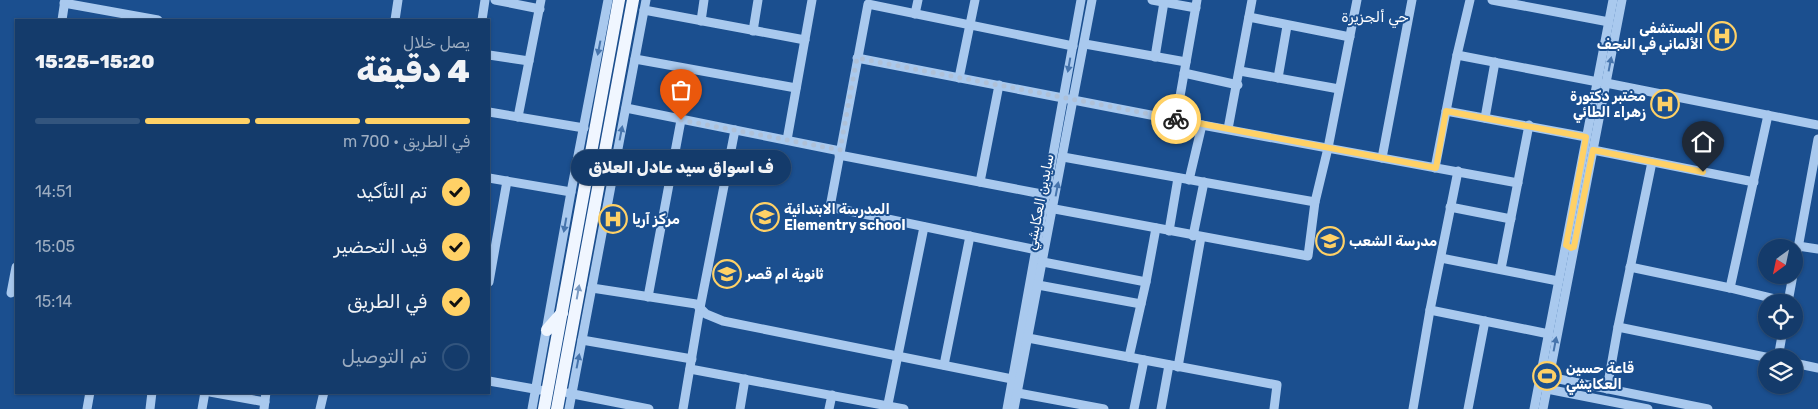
<!DOCTYPE html>
<html lang="ar">
<head>
<meta charset="utf-8">
<style>
  :root { --surface:#143b6b; --page:#1d4271; --text:#f1f3f6; --muted:#9dadc1; --line:#33557e; --accent:#ffd166 }
  body { margin:0; font-family:Rubik,Vazirmatn,sans-serif; background:var(--page); color:var(--text); direction:rtl; height:100vh; display:flex; flex-direction:column; font-size:19px; white-space:nowrap }
  * { box-sizing:border-box; margin:0 }
  p { font-size:16px; color:var(--muted) }
  .icon { flex:none; width:28px; height:28px; fill:none; stroke:currentColor; stroke-width:2; stroke-linecap:round; stroke-linejoin:round }
  .map { position:relative; flex:1; overflow:hidden; direction:ltr }
  .sheet { position:absolute; left:15px; top:19px; width:475px; height:375px; display:flex; flex-direction:column; background:var(--surface); border-radius:0px; box-shadow:0 1px 4px #0004,0 0 0 1px var(--line); direction:rtl }
  .sheet>* { flex:none }
  .needle { width:32px; rotate:213deg }
  .fabs { position:absolute; left:1758px; top:239px; display:grid; gap:10px }
  .fabs a { display:grid; place-items:center; width:45px; height:45px; border-radius:50%; background:var(--surface); box-shadow:0 1px 4px #0004,0 0 0 1px var(--line); font-size:25px }
  .pin { position:absolute; display:grid; place-items:center; width:42px; height:42px; color:#fff; margin:-51px -21px; border-radius:50% 50% 50% 0; rotate:-45deg; box-shadow:0 0 5px #0007 }
  .pin .icon { rotate:45deg }
  .courier { position:absolute; display:grid; place-items:center; width:50px; height:50px; margin:-25px; border:4px solid #ffd166; border-radius:50%; background:#fff; color:#222; box-shadow:0 1px 6px #0007 }
  .bubble { position:absolute; height:35px; border-radius:18px; background:var(--surface); box-shadow:0 1px 4px #0004,0 0 0 1px var(--line); font-size:16px; font-weight:800; line-height:35px; text-align:center; direction:rtl }
  .head em { font-style:normal; font-weight:800 }
  .head div { display:flex; flex-direction:column-reverse }
  .head { display:flex; align-items:center; justify-content:space-between; height:85px; padding:0 20px }
  h1 { font-size:32px; font-weight:800; line-height:38px }
  .bar { display:grid; grid-template-columns:repeat(4,1fr); gap:8px 5px; align-content:center; height:60px; padding:0 20px }
  .bar i { height:6px; border-radius:4px; background:var(--line) }
  .bar .active { background:var(--accent) }
  .bar p { grid-column:span 4 }
  ol { padding:0 20px; list-style:none }
  li { display:flex; align-items:center; gap:15px; height:55px }
  li p { margin-inline-start:auto }
  li .icon { padding:5px; border-radius:50%; background:var(--accent); color:#111; stroke-width:4 }
  li:last-child { color:var(--muted) }
  li i { width:28px; height:28px; border:2px solid var(--line); border-radius:50% }
  .map>svg:first-child { display:block }
</style>
</head>
<body>
<div class="map">
<svg width="1818" height="409" viewBox="0 0 1818 409">
  <rect width="100%" height="100%" fill="#1b4f8f"/>
  <g fill="none" stroke-linecap="round" stroke-linejoin="round">
    <g stroke="#a9c9ee" stroke-width="9">
      <polyline points="495,0 540,9"/>
      <polyline points="1152,0 1196,8"/>
      <polyline points="1492,0 1609,22"/>
      <polyline points="64,3 158,20"/>
      <polyline points="644,10 805,40"/>
      <polyline points="915,14 918,0"/>
      <polyline points="1249,17 1350,37"/>
      <polyline points="62,20 65,0"/>
      <polyline points="395,20 398,0"/>
      <polyline points="482,20 485,0"/>
      <polyline points="701,21 704,0"/>
      <polyline points="753,31 758,0"/>
      <polyline points="1085,44 1186,62"/>
      <polyline points="489,55 529,61"/>
      <polyline points="1457,55 1598,82"/>
      <polyline points="1155,57 1164,2"/>
      <polyline points="857,58 1202,125 1518,183"/>
      <polyline points="635,59 796,88"/>
      <polyline points="1240,71 1339,89"/>
      <polyline points="1184,73 1238,85"/>
      <polyline points="959,78 975,0"/>
      <polyline points="1278,78 1287,26"/>
      <polyline points="1606,83 1818,125"/>
      <polyline points="626,108 840,151"/>
      <polyline points="1446,111 1586,137"/>
      <polyline points="489,112 584,128"/>
      <polyline points="518,117 541,0"/>
      <polyline points="1485,118 1495,62"/>
      <polyline points="1176,119 1197,0"/>
      <polyline points="1228,129 1252,0"/>
      <polyline points="787,140 812,0"/>
      <polyline points="1593,150 1754,182"/>
      <polyline points="839,155 1047,195"/>
      <polyline points="1063,157 1315,202"/>
      <polyline points="1382,158 1412,0"/>
      <polyline points="1435,168 1457,55 1470,0"/>
      <polyline points="489,178 571,192"/>
      <polyline points="1189,180 1202,125"/>
      <polyline points="980,182 999,85"/>
      <polyline points="1044,207 1308,256 1315,202 1328,148 1357,0"/>
      <polyline points="1450,207 1511,219"/>
      <polyline points="1169,231 1178,178"/>
      <polyline points="1193,236 1204,182"/>
      <polyline points="1798,246 1818,249"/>
      <polyline points="1037,250 830,207 868,4 1073,46"/>
      <polyline points="1441,258 1558,281"/>
      <polyline points="1043,262 1146,282"/>
      <polyline points="1630,267 1730,288 1788,302"/>
      <polyline points="1501,269 1529,125"/>
      <polyline points="1794,270 1818,139"/>
      <polyline points="489,282 507,181"/>
      <polyline points="1038,285 1141,304"/>
      <polyline points="592,288 696,304 706,314 723,321 1012,379"/>
      <polyline points="1730,288 1768,115"/>
      <polyline points="11,293 16,267"/>
      <polyline points="648,297 681,120"/>
      <polyline points="1788,302 1793,275"/>
      <polyline points="1430,310 1549,334"/>
      <polyline points="1618,327 1770,358"/>
      <polyline points="1028,338 1277,385 1274,409"/>
      <polyline points="582,340 692,359"/>
      <polyline points="1129,357 1146,282 1156,228"/>
      <polyline points="1778,358 1783,330"/>
      <polyline points="1794,363 1818,368"/>
      <polyline points="944,365 970,236"/>
      <polyline points="1178,367 1201,237"/>
      <polyline points="690,369 904,409"/>
      <polyline points="1549,377 1708,409"/>
      <polyline points="489,381 540,390"/>
      <polyline points="1547,389 1648,409"/>
      <polyline points="1607,389 1618,327 1652,162"/>
      <polyline points="210,392 265,402"/>
      <polyline points="1013,392 1104,409"/>
      <polyline points="568,393 649,409"/>
      <polyline points="87,409 90,392"/>
      <polyline points="150,409 152,392"/>
      <polyline points="202,409 205,392"/>
      <polyline points="264,409 266,392"/>
      <polyline points="320,409 324,392"/>
      <polyline points="532,409 571,192 608,0"/>
      <polyline points="569,409 646,0"/>
      <polyline points="683,409 700,308 735,130"/>
      <polyline points="740,409 745,379"/>
      <polyline points="829,409 832,395"/>
      <polyline points="887,409 924,227"/>
      <polyline points="1007,409 1081,0"/>
      <polyline points="1014,409 1092,0"/>
      <polyline points="1134,409 1144,360"/>
      <polyline points="1161,409 1169,365"/>
      <polyline points="1413,409 1430,310 1458,171"/>
      <polyline points="1468,409 1485,321"/>
      <polyline points="1534,409 1613,0"/>
      <polyline points="1543,409 1622,0"/>
    </g>
    <g stroke="#f0f6ff" stroke-width="12">
      <polyline points="547,330 562,313"/>
      <polyline points="544,409 619,0"/>
      <polyline points="557,409 633,0"/>
    </g>
  </g>
  <defs><path id="oneway-solid" d="M-6-.8H1V-3.2L6.5 0L1 3.2V.8H-6Z" transform="scale(1.25)"/></defs>
  <g fill="#4674ac">
    <use href="#oneway-solid" transform="translate(599 48) rotate(101)"/>
    <use href="#oneway-solid" transform="translate(1610 64) rotate(-79)"/>
    <use href="#oneway-solid" transform="translate(1069 65) rotate(100)"/>
    <use href="#oneway-solid" transform="translate(621 133) rotate(-79)"/>
    <use href="#oneway-solid" transform="translate(1057 189) rotate(-79)"/>
    <use href="#oneway-solid" transform="translate(565 225) rotate(100)"/>
    <use href="#oneway-solid" transform="translate(1555 344) rotate(-79)"/>
    <use href="#oneway-solid" transform="translate(578 361) rotate(-79)"/>
  </g>
  <use fill="#7b9ac1" href="#oneway-solid" transform="translate(578 292) rotate(-80)"/>
  <g fill="none" stroke-linecap="round" stroke-linejoin="round">
    <polyline stroke="#afc1d8" stroke-width="5" stroke-dasharray="0 9" points="681,120 840,150 857,58 1176,119"/>
    <polyline stroke="#ffd166" stroke-width="6" points="1176,119 1436,168 1446,111 1586,137 1566,245 1571,248 1574,247 1593,150 1703,172"/>
  </g>
  <defs>
    <symbol id="hospital-ring" viewBox="-11 -11 22 22"><circle r="9.5" fill="#1b4f8f" stroke="#ffd166" stroke-width="1.5"/><path d="M-5-5h3v3.5h4V-5h3V5h-3V1.5h-4V5h-3Z" fill="#ffd166"/></symbol>
    <symbol id="school-ring" viewBox="-11 -11 22 22"><circle r="9.5" fill="#1b4f8f" stroke="#ffd166" stroke-width="1.5"/><path d="M0-5L7-2L0 1L-7-2ZM-4 1L0 2.5L4 1V4Q0 6-4 4Z" fill="#ffd166"/></symbol>
    <symbol id="stadium-ring" viewBox="-11 -11 22 22"><circle r="9.5" fill="#1b4f8f" stroke="#ffd166" stroke-width="1.5"/><path d="M0-5a6.5 5 0 1 0 0 10a6.5 5 0 1 0 0-10ZM-3.5-1.8h7v3.6h-7Z" fill="#ffd166"/></symbol>
  </defs>
  <g fill-rule="evenodd">
    <use href="#hospital-ring" x="1706" y="20" width="32" height="32"/>
    <use href="#hospital-ring" x="1649" y="88" width="32" height="32"/>
    <use href="#school-ring" x="749" y="201" width="32" height="32"/>
    <use href="#hospital-ring" x="597" y="203" width="32" height="32"/>
    <use href="#school-ring" x="1314" y="225" width="32" height="32"/>
    <use href="#school-ring" x="711" y="258" width="32" height="32"/>
    <use href="#stadium-ring" x="1531" y="360" width="32" height="32"/>
  </g>
  <g text-anchor="middle" dominant-baseline="central" stroke-width="4" stroke-linejoin="round" paint-order="stroke">
    <g font-size="14" font-weight="bold" fill="#fff" stroke="#1b4f8f" text-anchor="start">
      <text x="1703" y="28" text-anchor="end">المستشفى<tspan x="1703" dy="16">الألماني في النجف</tspan></text>
      <text x="1646" y="96" text-anchor="end">مختبر دكتورة<tspan x="1646" dy="16">زهراء الطائي</tspan></text>
      <text x="784" y="209">المدرسة الابتدائية<tspan x="784" dy="16">Elementry school</tspan></text>
      <text x="632" y="219">مركز آريا</text>
      <text x="1349" y="241">مدرسة الشعب</text>
      <text x="746" y="274">ثانوية ام قصر</text>
      <text x="1566" y="368">قاعة حسين<tspan x="1566" dy="16">العكايشي</tspan></text>
    </g>
    <g font-size="14" fill="#fff" stroke="#1b4f8f">
      <text transform="translate(1040 202) rotate(-79)">سايدين العكايشي</text>
    </g>
    <g font-size="15" fill="#fff" stroke="#1b4f8f">
      <text x="1375" y="17">حي ألجزيرة</text>
    </g>
  </g>
</svg>
<div class="fabs">
<a><svg class="needle" viewBox="-14 -14 28 28"><path d="M0-13l5 13h-10z" fill="#e53935"/><path d="M0 13l5-13h-10z" fill="#9dadc1"/></svg></a>
<a><svg class="icon" aria-label="locate" viewBox="0 0 24 24"><circle cx="12" cy="12" r="6"/><path d="M12 2v4M12 18v4M2 12h4M18 12h4"/></svg></a>
<a><svg class="icon" aria-label="layers" viewBox="0 0 24 24"><path d="M12 4l9 5-9 5-9-5zM3 14l9 5 9-5"/></svg></a>
</div>
<div class="pin" style="left:681px;top:120px;background:#ea580c"><svg class="icon" aria-label="bag" viewBox="0 0 24 24"><path d="M5 8h14l-1 12H6zM9 8a3 3 0 0 1 6 0"/></svg></div>
<div class="pin" style="left:1703px;top:172px;background:#1f2937"><svg class="icon" aria-label="home" viewBox="0 0 24 24"><path d="M3 11l9-7 9 7M6 9v11h12V9"/></svg></div>
<div class="courier" style="left:1176px;top:119px"><svg class="icon" aria-label="bike" viewBox="0 0 24 24"><circle cx="6" cy="16" r="4"/><circle cx="18" cy="16" r="4"/><path d="M6 16l4-8h5l3 8M10 8l3 8H6M13 5h3"/></svg></div>
<div class="bubble" style="left:571px;top:150px;width:220px">ف اسواق سيد عادل العلاق</div>
<section class="sheet">
<div class="head"><div><h1>4 دقيقة</h1><p>يصل خلال</p></div><em>15:20–15:25</em></div>
<div class="bar"><i class="active"></i><i class="active"></i><i class="active"></i><i></i><p>في الطريق · 700 m</p></div>
<ol>
<li><svg class="icon" aria-label="check" viewBox="0 0 24 24"><path d="M5 12l5 5 9-10"/></svg>تم التأكيد<p>14:51</p></li>
<li><svg class="icon" aria-label="check" viewBox="0 0 24 24"><path d="M5 12l5 5 9-10"/></svg>قيد التحضير<p>15:05</p></li>
<li><svg class="icon" aria-label="check" viewBox="0 0 24 24"><path d="M5 12l5 5 9-10"/></svg>في الطريق<p>15:14</p></li>
<li><i></i>تم التوصيل</li>
</ol>
</section>
</div>
</body>
</html>
